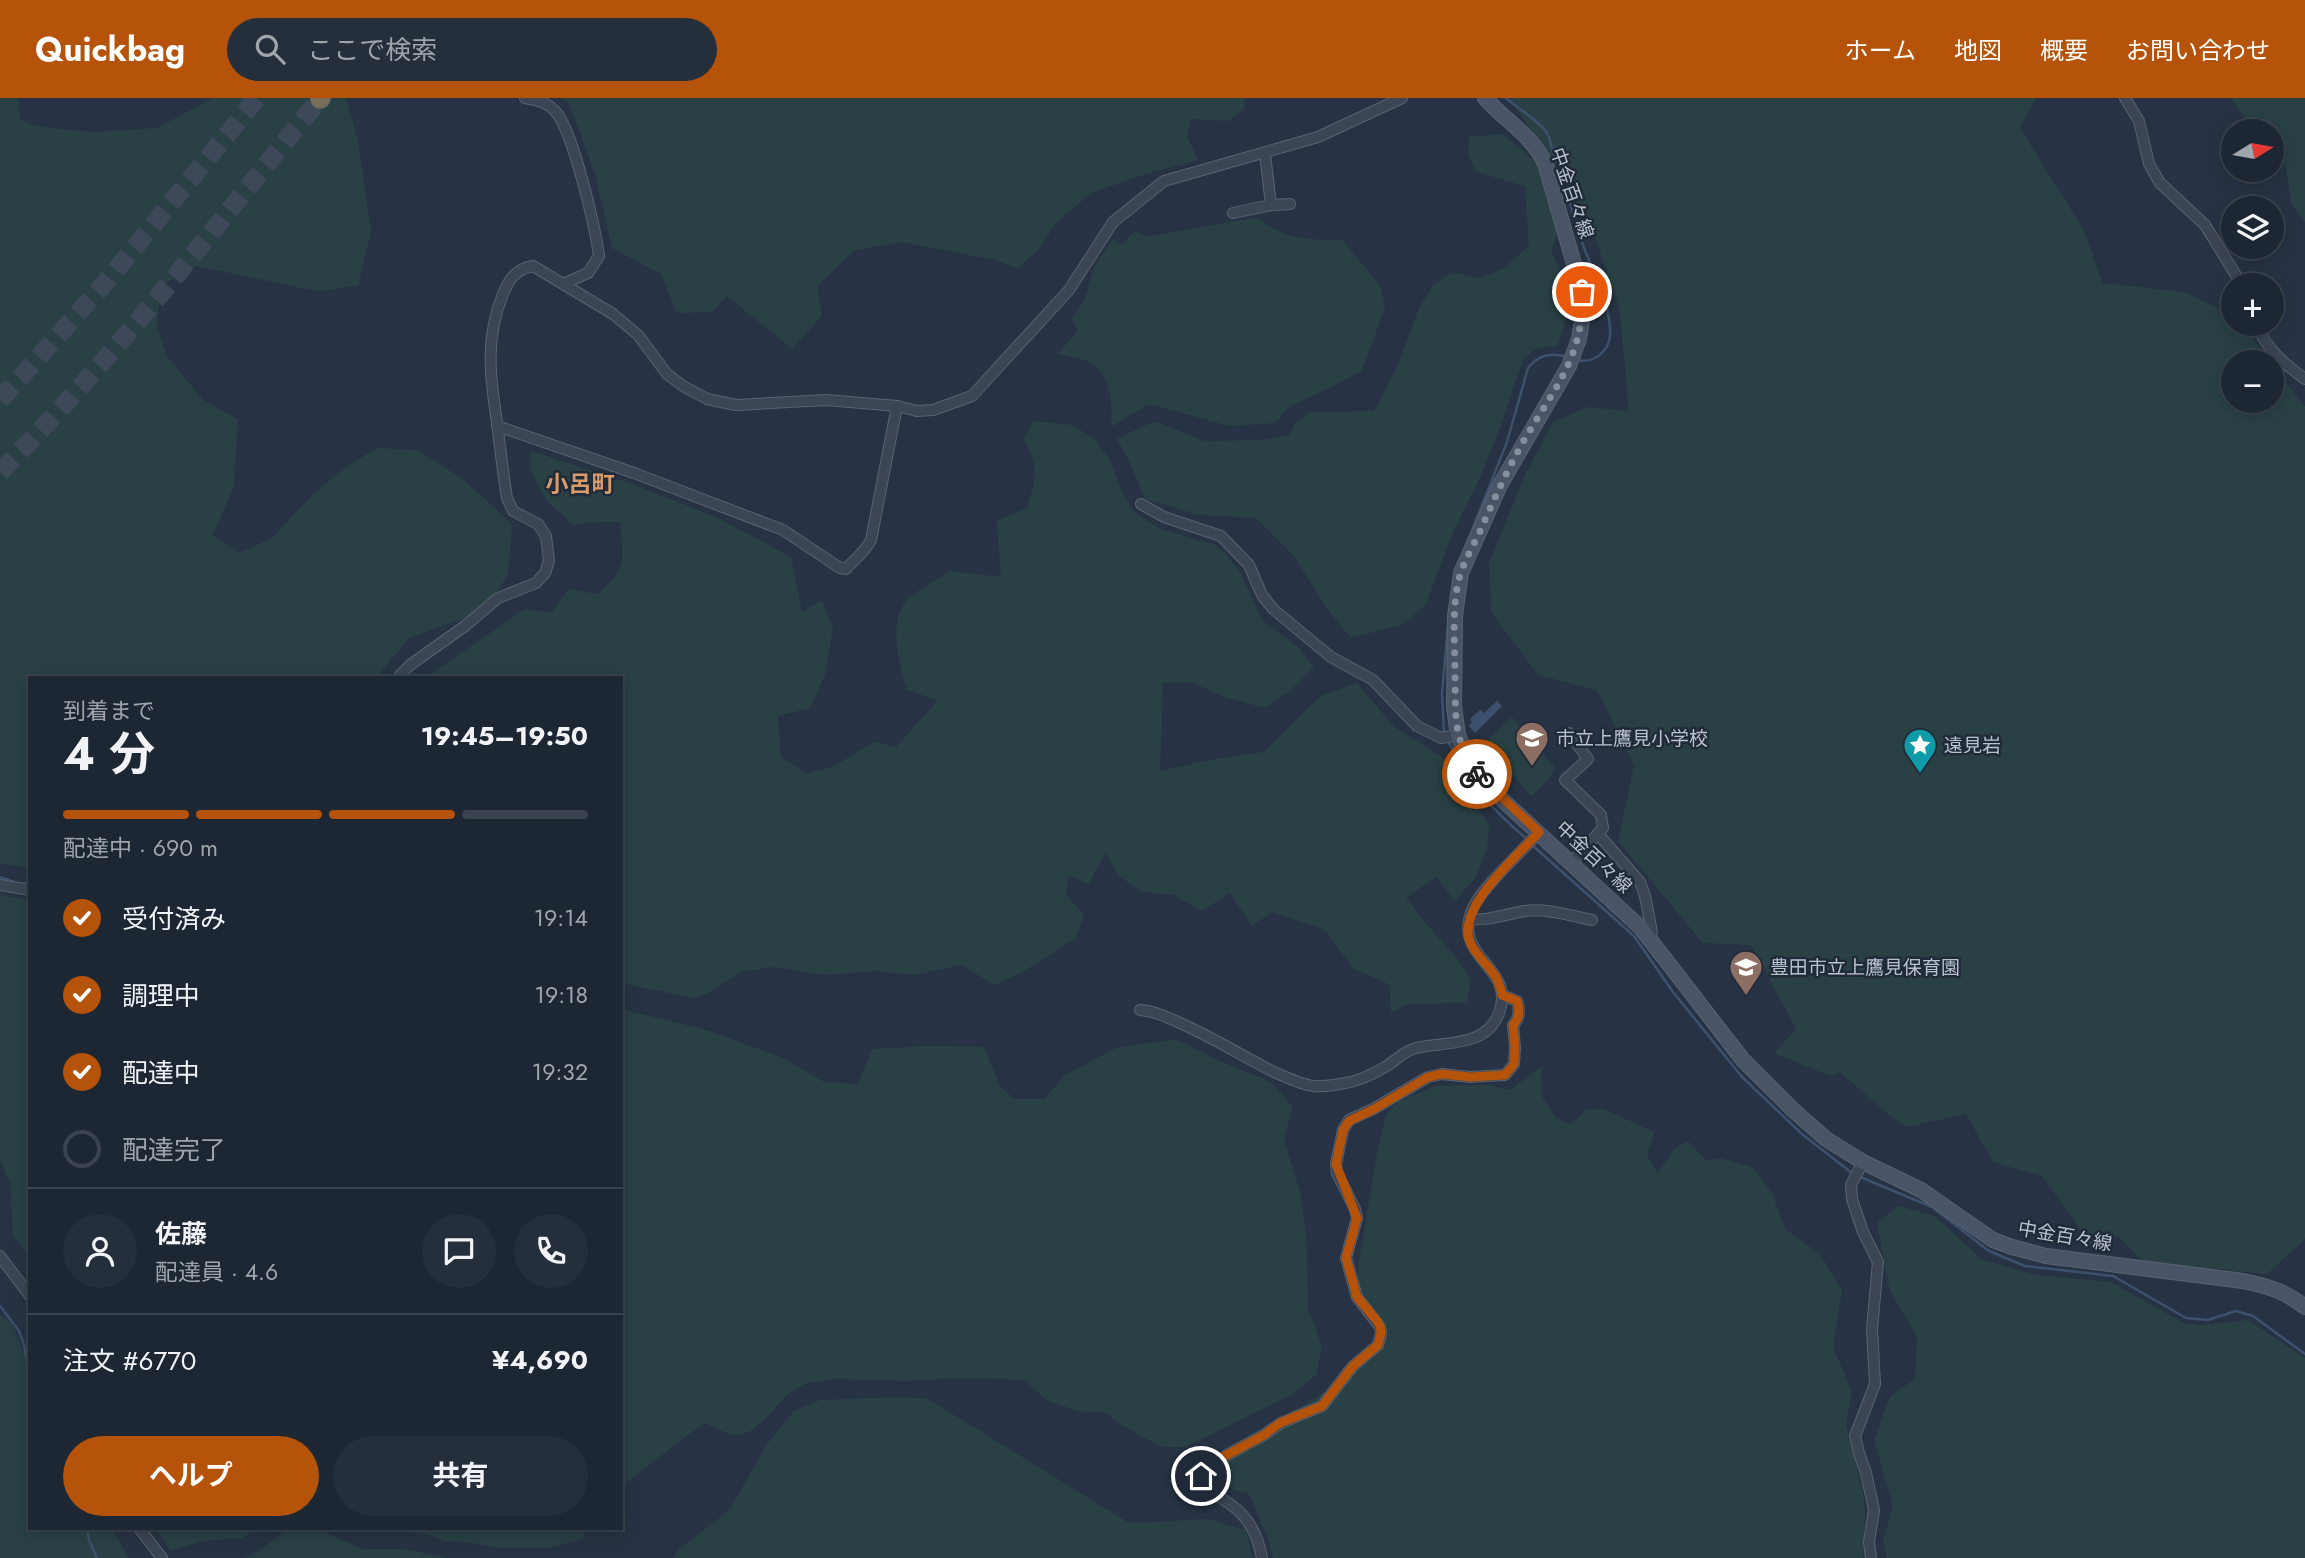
<!DOCTYPE html>
<html lang="ja">
<head>
<meta charset="utf-8">
<style>
  :root { --surface:#1d2633; --page:#252e3b; --text:#f1f3f6; --muted:#a0a5ac; --line:#3b434e; --accent:#b45309 }
  body { margin:0; font-family:Jost,"Noto Sans JP",sans-serif; background:var(--page); color:var(--text); height:100vh; display:flex; flex-direction:column; font-size:26px; white-space:nowrap }
  * { box-sizing:border-box; margin:0 }
  p { font-size:23px; color:var(--muted) }
  .icon { flex:none; width:38px; height:38px; fill:none; stroke:currentColor; stroke-width:2; stroke-linecap:round; stroke-linejoin:round }
  .map { position:relative; flex:1; overflow:hidden }
  .side { position:absolute; left:28px; top:578px; width:595px; height:854px; display:flex; flex-direction:column; background:var(--surface); border-radius:0px; box-shadow:0 4px 18px #0003,0 0 0 2px var(--line) }
  .side>* { flex:none }
  .needle { width:46px; rotate:79deg }
  .controls { position:absolute; left:2221px; top:21px; display:grid; gap:14px }
  .controls a { display:grid; place-items:center; width:63px; height:63px; border-radius:50%; background:var(--surface); box-shadow:0 4px 18px #0003,0 0 0 2px var(--line); font-size:35px }
  .pin { position:absolute; display:grid; place-items:center; width:60px; height:60px; color:#fff; margin:-30px; border:4px solid #fff; border-radius:50%; box-shadow:0 2px 7px #0007 }
  .courier { position:absolute; display:grid; place-items:center; width:70px; height:70px; margin:-35px; border:5px solid #b45309; border-radius:50%; background:#fff; color:#222; box-shadow:0 2px 9px #0007 }
  .head em { font-style:normal; font-weight:700 }
  .head div { display:flex; flex-direction:column-reverse }
  .head { display:flex; align-items:center; justify-content:space-between; height:119px; padding:0 35px }
  h1 { font-size:46px; font-weight:700; line-height:52px }
  .bar { display:grid; grid-template-columns:repeat(4,1fr); gap:10px 7px; align-content:center; height:84px; padding:0 35px }
  .bar i { height:9px; border-radius:5px; background:var(--line) }
  .bar .active { background:var(--accent) }
  .bar p { grid-column:span 4 }
  .line { display:flex; align-items:center; gap:18px; padding:0 35px; border-top:2px solid var(--line) }
  .line div { flex:1 }
  .round { display:grid; place-items:center; flex:none; width:74px; height:74px; border-radius:37px; background:var(--page) }
  ol { padding:0 35px; list-style:none }
  li { display:flex; align-items:center; gap:21px; height:77px }
  li p { margin-inline-start:auto }
  li .icon { padding:7px; border-radius:50%; background:var(--accent); color:#fff; stroke-width:4 }
  li:last-child { color:var(--muted) }
  li i { width:38px; height:38px; border:4px solid var(--line); border-radius:50% }
  .cta { display:flex; gap:14px; margin-top:auto; padding:14px 35px }
  .cta a { flex:1; height:80px; border-radius:42px; background:var(--accent); color:#fff; font-size:28px; font-weight:700; line-height:80px; text-align:center }
  .cta a+a { background:var(--page); color:var(--text) }
  header { display:flex; align-items:center; gap:42px; box-sizing:border-box; height:98px; padding:0 35px; background:var(--accent); color:#fff }
  header strong { font-size:33px }
  nav { display:flex; gap:38px; margin-inline-start:auto; font-size:24px }
  .search { width:490px; height:63px; background:var(--page); display:flex; align-items:center; gap:18px; box-sizing:border-box; padding:0 24px; border-radius:38px; color:var(--muted); font-size:26px }
  .map>svg:first-child { display:block }
</style>
</head>
<body>
<header>
<strong>Quickbag</strong>
<div class="search"><svg class="icon" aria-label="search" viewBox="0 0 24 24"><circle cx="10" cy="10" r="6"/><path d="M15 15l6 6"/></svg>ここで検索</div>
<nav><a>ホーム</a><a>地図</a><a>概要</a><a>お問い合わせ</a></nav>
</header>
<div class="map">
<svg width="2305" height="1460" viewBox="0 0 2305 1460">
  <rect width="100%" height="100%" fill="#273344"/>
  <g fill="#294145">
    <polygon points="0,0 18,0 20,21 34,28 92,34 157,30 213,0 346,0 358,43 371,133 358,188 316,193 196,168 161,188 157,229 166,257 203,302 238,321 234,388 213,437 239,455 272,440 312,397 346,369 377,350 418,352 464,382 512,426 508,477 482,514 409,540 377,579 30,579 30,770 0,765"/>
    <polygon points="562,0 1244,0 1245,10 1228,23 1191,21 1187,38 1198,62 1146,76 1091,95 1056,125 1040,150 1018,170 994,162 901,144 855,152 817,188 822,218 792,251 727,198 712,214 677,215 661,176 612,150 595,76 569,5"/>
    <polygon points="1510,0 2036,0 2020,30 2085,134 2102,185 2185,194 2233,218 2233,226 2241,226 2271,264 2233,264 2233,303 2272,303 2272,265 2305,309 2305,1141 2267,1176 2143,1164 2118,1138 2091,1146 2042,1078 1993,1064 1966,1016 1907,1029 1889,1017 1840,974 1830,978 1774,955 1796,931 1751,847 1703,845 1618,743 1634,668 1597,592 1538,577 1491,514 1489,465 1524,379 1553,324 1588,309 1628,313 1626,276 1619,210 1590,124"/>
    <polygon points="2231,0 2305,0 2305,124 2292,107 2285,65 2272,52 2272,33 2254,33"/>
    <polygon points="1502,36 1527,56 1542,72 1557,135 1551,154 1565,180 1568,212 1558,247 1534,252 1523,262 1496,341 1479,382 1453,434 1426,506 1404,526 1351,540 1325,508 1294,458 1256,420 1199,417 1145,401 1129,363 1117,341 1146,327 1157,324 1204,343 1260,342 1289,337 1296,324 1310,314 1374,313 1397,269 1419,210 1434,186 1452,174 1481,180 1505,169 1529,148 1525,88 1476,74 1468,57 1469,39"/>
    <path d="M1258,119C1279,141 1313,142 1342,142L1380,187L1385,209L1362,273L1332,289L1290,308L1275,325L1229,328L1148,306L1111,329C1113,306 1111,271 1085,262C1076,260 1067,258 1058,256L1077,233L1072,220L1084,202L1094,169L1113,141L1121,147L1134,134L1140,135L1146,139Z"/>
    <path d="M1033,323L1073,327L1095,342L1111,364L1120,389L1133,413L1159,430L1215,447L1225,455L1241,475L1262,522L1299,550L1314,569L1290,593L1264,610L1222,598L1191,584L1163,585L1160,673L1209,662L1263,654L1321,598L1357,585L1394,629L1444,660L1469,693L1489,728L1487,751L1476,779L1455,803L1436,779L1406,800L1428,828L1457,860L1471,882L1467,905L1408,906L1391,915L1390,887L1353,870L1325,832L1272,814L1252,828L1230,795L1202,813L1173,797L1142,794L1119,778L1105,755L1089,786L1069,778L1066,796L1084,818L1076,840L1021,875L994,887L962,867L914,877L875,873L825,877L774,869L741,874L710,894L693,900L621,885V579L428,578L525,511L551,515L568,491L597,496C627,471 624,461 620,424H595L573,427L546,402L529,370L531,353L632,386L716,419L791,459L802,514L822,502L833,530L825,577L810,610L778,618L781,659L807,676L834,668L874,644L896,649L938,602L907,592C899,566 887,523 908,501C920,490 937,482 950,473L1001,479L997,423L1027,410C1036,380 1040,369 1023,341Z"/>
    <polygon points="1512,619 1555,670 1548,682 1531,698 1484,645"/>
    <polygon points="0,797 30,802 30,1161 13,1137 10,1085 0,1062"/>
    <path d="M621,911L710,933L783,960L824,984L858,986L872,951L928,948L984,949L1000,988L1014,1001H1044L1065,977L1116,950L1176,941L1222,964L1271,984L1293,1009L1284,1040L1301,1098L1307,1145L1308,1210L1322,1248L1316,1277L1291,1297L1186,1349H1164L1148,1342L1121,1327L1106,1315L1078,1313L1057,1306L1045,1301L1024,1282L965,1280L907,1283L834,1281L807,1285L788,1296L766,1320L749,1334L733,1338L705,1325C676,1344 650,1368 621,1388Z"/>
    <polygon points="1542,968 1541,997 1556,1020 1570,1026 1586,1012 1602,1010 1654,1034 1647,1058 1658,1075 1675,1050 1688,1043 1706,1063 1721,1060 1754,1070 1772,1095 1785,1131 1820,1156 1842,1192 1833,1249 1852,1294 1846,1326 1863,1396 1865,1413 1863,1460 1273,1460 1267,1438 1249,1396 1233,1392 1203,1374 1205,1362 1314,1301 1338,1284 1352,1262 1381,1241 1373,1213 1361,1191 1357,1175 1377,1055 1386,1016 1399,1003 1435,988 1489,987 1510,992"/>
    <polygon points="1898,1108 1935,1118 1981,1161 2036,1177 2111,1184 2184,1225 2202,1227 2248,1222 2305,1260 2305,1460 1887,1460 1883,1443 1893,1408 1874,1342 1890,1298 1915,1281 1917,1239 1890,1193 1877,1125"/>
    <polygon points="0,1216 13,1228 30,1270 30,1430 111,1430 129,1460 0,1460"/>
    <polygon points="902,1299 928,1301 1129,1425 1208,1421 1246,1432 1252,1460 673,1460 679,1451 717,1422 731,1409 767,1346 794,1313 820,1302"/>
    <polygon points="155,1430 258,1430 243,1440 203,1443 171,1453"/>
    <polygon points="296,1430 310,1430 334,1438 361,1451 405,1451 447,1460 244,1460 251,1458 289,1431"/>
    <polygon points="363,1430 362,1430 586,1430 583,1441 547,1450 499,1450 473,1445 444,1443 427,1436 377,1430"/>
  </g>
  <polygon fill="#3d506d" points="1497,603 1502,608 1475,635 1469,628 1472,624 1470,621 1480,612 1484,615"/>
  <g fill="none" stroke-linecap="round" stroke-linejoin="round">
    <g stroke="#3d506d" stroke-width="2.5">
      <path d="M1506,0C1516,9 1542,25 1547,35C1551,42 1551,52 1556,60C1562,69 1568,77 1570,88C1571,96 1569,101 1571,109C1576,124 1580,140 1586,155C1595,175 1612,216 1610,237C1609,254 1593,266 1577,262"/>
      <path d="M1463,455L1507,344L1528,270C1538,257 1551,254 1567,259"/>
      <polyline points="1444,635 1442,595 1448,527"/>
      <path d="M1447,641C1471,686 1487,708 1527,741"/>
      <polyline points="1531,746 1634,838 1673,894 1742,979 1803,1037 1852,1075"/>
      <polyline points="0,779 17,785 30,786"/>
      <polyline points="1858,1078 1932,1109 1989,1153 2025,1168 2113,1178 2186,1220 2208,1222 2236,1213 2253,1218 2305,1256"/>
      <polyline points="0,1208 19,1233 24,1247 30,1281"/>
      <polyline points="87,1430 89,1442 97,1460"/>
    </g>
    <g stroke="#3d4859" stroke-width="19" stroke-dasharray="19 10" stroke-linecap="butt">
      <polyline points="0,302 107,183 257,0"/>
      <path d="M0,374C116,258 216,127 320,1"/>
    </g>
    <defs>
      <g id="minor">
        <path d="M525,0C536,2 547,4 555,13C573,32 595,129 599,158L588,175L563,186"/>
        <polyline points="2125,0 2139,23 2149,66 2160,85 2205,127 2242,187"/>
        <polyline points="1265,56 1271,107"/>
        <polyline points="1233,115 1271,107 1290,106"/>
        <path d="M2256,226C2266,250 2284,266 2305,281"/>
        <path d="M497,328L634,375L783,432L840,470L846,471C855,461 864,455 871,442L897,308"/>
        <polyline points="1141,406 1164,419 1221,438 1249,467 1262,497 1273,511 1331,559 1373,582 1417,628 1441,640 1458,637"/>
        <path d="M401,579L400,577L410,567L465,528L498,500L536,485L545,475L549,463L546,438L538,426L513,413L507,400C503,375 500,350 497,324C490,279 485,239 503,196C509,181 516,171 533,168L613,216L638,237L667,276L683,288L707,301L736,307L826,302L897,308L917,313L933,312L972,298L1069,192L1113,124L1164,83L1318,39L1402,0"/>
        <polyline points="1569,635 1588,661 1565,682 1601,717 1603,730 1571,765"/>
        <polyline points="1598,736 1640,784 1645,798 1652,834 1648,838"/>
        <polyline points="0,787 30,792"/>
        <path d="M1470,821C1490,823 1506,816 1525,813C1547,810 1571,818 1592,822"/>
        <path d="M1140,912C1154,913 1167,919 1180,925C1212,939 1242,958 1274,974C1286,979 1301,987 1314,988C1322,989 1332,987 1340,986C1355,984 1372,977 1385,969C1396,963 1403,953 1416,950C1445,943 1486,950 1499,915C1517,868 1450,860 1473,810C1483,788 1521,755 1539,734"/>
        <polyline points="1863,1064 1851,1087 1852,1101 1863,1134 1878,1164 1872,1231 1875,1286 1855,1338 1859,1355 1866,1375 1874,1412 1869,1444 1871,1460"/>
        <polyline points="0,1158 30,1198"/>
        <polyline points="139,1430 162,1460"/>
        <path d="M1262,1460C1255,1421 1237,1408 1204,1390L1201,1371L1264,1337L1281,1325L1322,1308L1353,1268L1378,1247L1381,1235L1380,1229L1357,1199L1346,1160L1357,1120L1355,1111L1337,1075L1336,1066L1343,1032L1349,1022L1373,1011L1428,979L1442,976L1470,979L1505,977L1514,966L1515,949L1513,927C1520,920 1520,912 1517,903L1502,897"/>
      </g>
      <path id="secondary" d="M1485,0C1506,24 1530,35 1545,65L1582,194L1583,216L1579,241L1569,268L1500,387L1461,475L1455,518L1454,609L1458,637L1469,664L1481,682L1641,830L1743,962L1792,1011L1826,1041L1863,1064L1921,1092L1993,1142L2012,1149L2046,1158L2243,1183C2267,1188 2285,1193 2305,1209"/>
      <polyline id="motorway" points="320,1 321,0"/>
    </defs>
    <use href="#minor" stroke="#5a6371" stroke-width="12"/>
    <use href="#secondary" stroke="#5a6371" stroke-width="16"/>
    <use href="#motorway" stroke="#46505e" stroke-width="21"/>
    <use href="#minor" stroke="#3c4554" stroke-width="10"/>
    <use href="#secondary" stroke="#4a5467" stroke-width="14"/>
    <use href="#motorway" stroke="#7a6e59" stroke-width="19"/>
  </g>
  <g fill="none" stroke-linecap="round" stroke-linejoin="round">
    <path stroke="#868f9d" stroke-width="7" stroke-dasharray="0 12.6" d="M1477,676C1452,639 1456,617 1455,575C1455,544 1451,504 1461,474C1466,459 1475,445 1481,431C1494,401 1507,373 1523,344C1553,292 1585,258 1582,194"/>
    <path stroke="#b45309" stroke-width="9" d="M1201,1378V1371L1264,1337L1280,1325L1322,1308L1353,1268L1378,1247L1381,1235L1380,1228L1377,1223L1357,1199L1346,1160L1357,1120L1336,1066L1343,1032L1349,1023L1374,1011L1428,979L1442,976L1470,979L1505,977L1514,966L1515,948L1513,927C1520,920 1520,912 1517,903L1502,897C1498,873 1484,868 1472,848C1451,813 1518,758 1539,734L1477,676"/>
  </g>
  <defs>
    <symbol id="school-pin" viewBox="-11 -11 22 30"><path d="M0 17L-7.5 6A9.5 9.5 0 1 1 7.5 6Z" fill="#8d6e63" stroke="#202a39"/><path d="M0-5L7-2L0 1L-7-2ZM-4 1L0 2.5L4 1V4Q0 6-4 4Z" fill="#fff"/></symbol>
    <symbol id="sight-pin" viewBox="-11 -11 22 30"><path d="M0 17L-7.5 6A9.5 9.5 0 1 1 7.5 6Z" fill="#0f9aa8" stroke="#202a39"/><path d="M0-6L1.8-2.2L6-1.7L2.9 1.2L3.7 5.4L0 3.3L-3.7 5.4L-2.9 1.2L-6-1.7L-1.8-2.2Z" fill="#fff"/></symbol>
  </defs>
  <g fill-rule="evenodd">
    <use href="#school-pin" x="1513" y="621" width="38" height="52"/>
    <use href="#sight-pin" x="1901" y="628" width="38" height="52"/>
    <use href="#school-pin" x="1727" y="850" width="38" height="52"/>
  </g>
  <g text-anchor="middle" dominant-baseline="central" stroke-width="5" stroke-linejoin="round" paint-order="stroke">
    <g font-size="19" fill="#b9c1cd" stroke="#202a39">
      <text transform="translate(1572 95) rotate(71)">中金百々線</text>
      <text transform="translate(1594 759) rotate(43)">中金百々線</text>
      <text transform="translate(2065 1138) rotate(10)">中金百々線</text>
    </g>
    <g font-size="19" fill="#b9c1cd" stroke="#202a39" text-anchor="start">
      <text x="1556" y="640">市立上鷹見小学校</text>
      <text x="1944" y="647">遠見岩</text>
      <text x="1770" y="869">豊田市立上鷹見保育園</text>
    </g>
    <g font-size="23" font-weight="bold" fill="#d79c6a" stroke="#202a39">
      <text x="580" y="386">小呂町</text>
    </g>
  </g>
</svg>
<div class="controls">
<a><svg class="needle" viewBox="-14 -14 28 28"><path d="M0-13l5 13h-10z" fill="#e53935"/><path d="M0 13l5-13h-10z" fill="#a0a5ac"/></svg></a>
<a><svg class="icon" aria-label="layers" viewBox="0 0 24 24"><path d="M12 4l9 5-9 5-9-5zM3 14l9 5 9-5"/></svg></a>
<a>+</a>
<a>−</a>
</div>
<div class="pin" style="left:1582px;top:194px;background:#ea580c"><svg class="icon" aria-label="bag" viewBox="0 0 24 24"><path d="M5 8h14l-1 12H6zM9 8a3 3 0 0 1 6 0"/></svg></div>
<div class="pin" style="left:1201px;top:1378px;background:#1f2937"><svg class="icon" aria-label="home" viewBox="0 0 24 24"><path d="M3 11l9-7 9 7M6 9v11h12V9"/></svg></div>
<div class="courier" style="left:1477px;top:676px"><svg class="icon" aria-label="bike" viewBox="0 0 24 24"><circle cx="6" cy="16" r="4"/><circle cx="18" cy="16" r="4"/><path d="M6 16l4-8h5l3 8M10 8l3 8H6M13 5h3"/></svg></div>
<section class="side">
<div class="head"><div><h1>4 分</h1><p>到着まで</p></div><em>19:45–19:50</em></div>
<div class="bar"><i class="active"></i><i class="active"></i><i class="active"></i><i></i><p>配達中 · 690 m</p></div>
<ol>
<li><svg class="icon" aria-label="check" viewBox="0 0 24 24"><path d="M5 12l5 5 9-10"/></svg>受付済み<p>19:14</p></li>
<li><svg class="icon" aria-label="check" viewBox="0 0 24 24"><path d="M5 12l5 5 9-10"/></svg>調理中<p>19:18</p></li>
<li><svg class="icon" aria-label="check" viewBox="0 0 24 24"><path d="M5 12l5 5 9-10"/></svg>配達中<p>19:32</p></li>
<li><i></i>配達完了</li>
</ol>
<div class="line" style="height:126px"><a class="round"><svg class="icon" aria-label="person" viewBox="0 0 24 24"><circle cx="12" cy="8" r="4"/><path d="M4 21q1-7 8-7t8 7"/></svg></a><div><b>佐藤</b><p>配達員 · 4.6</p></div><a class="round"><svg class="icon" aria-label="chat" viewBox="0 0 24 24"><path d="M4 5h16v11H9l-5 4z"/></svg></a><a class="round"><svg class="icon" aria-label="phone" viewBox="0 0 24 24"><path d="M5 4h4l2 5-3 2q2 4 5 5l2-3 5 2v4C11 20 4 13 5 4z"/></svg></a></div>
<div class="line" style="height:91px"><div>注文 #6770</div><b>¥4,690</b></div>
<div class="cta"><a>ヘルプ</a><a>共有</a></div>
</section>
</div>
</body>
</html>
